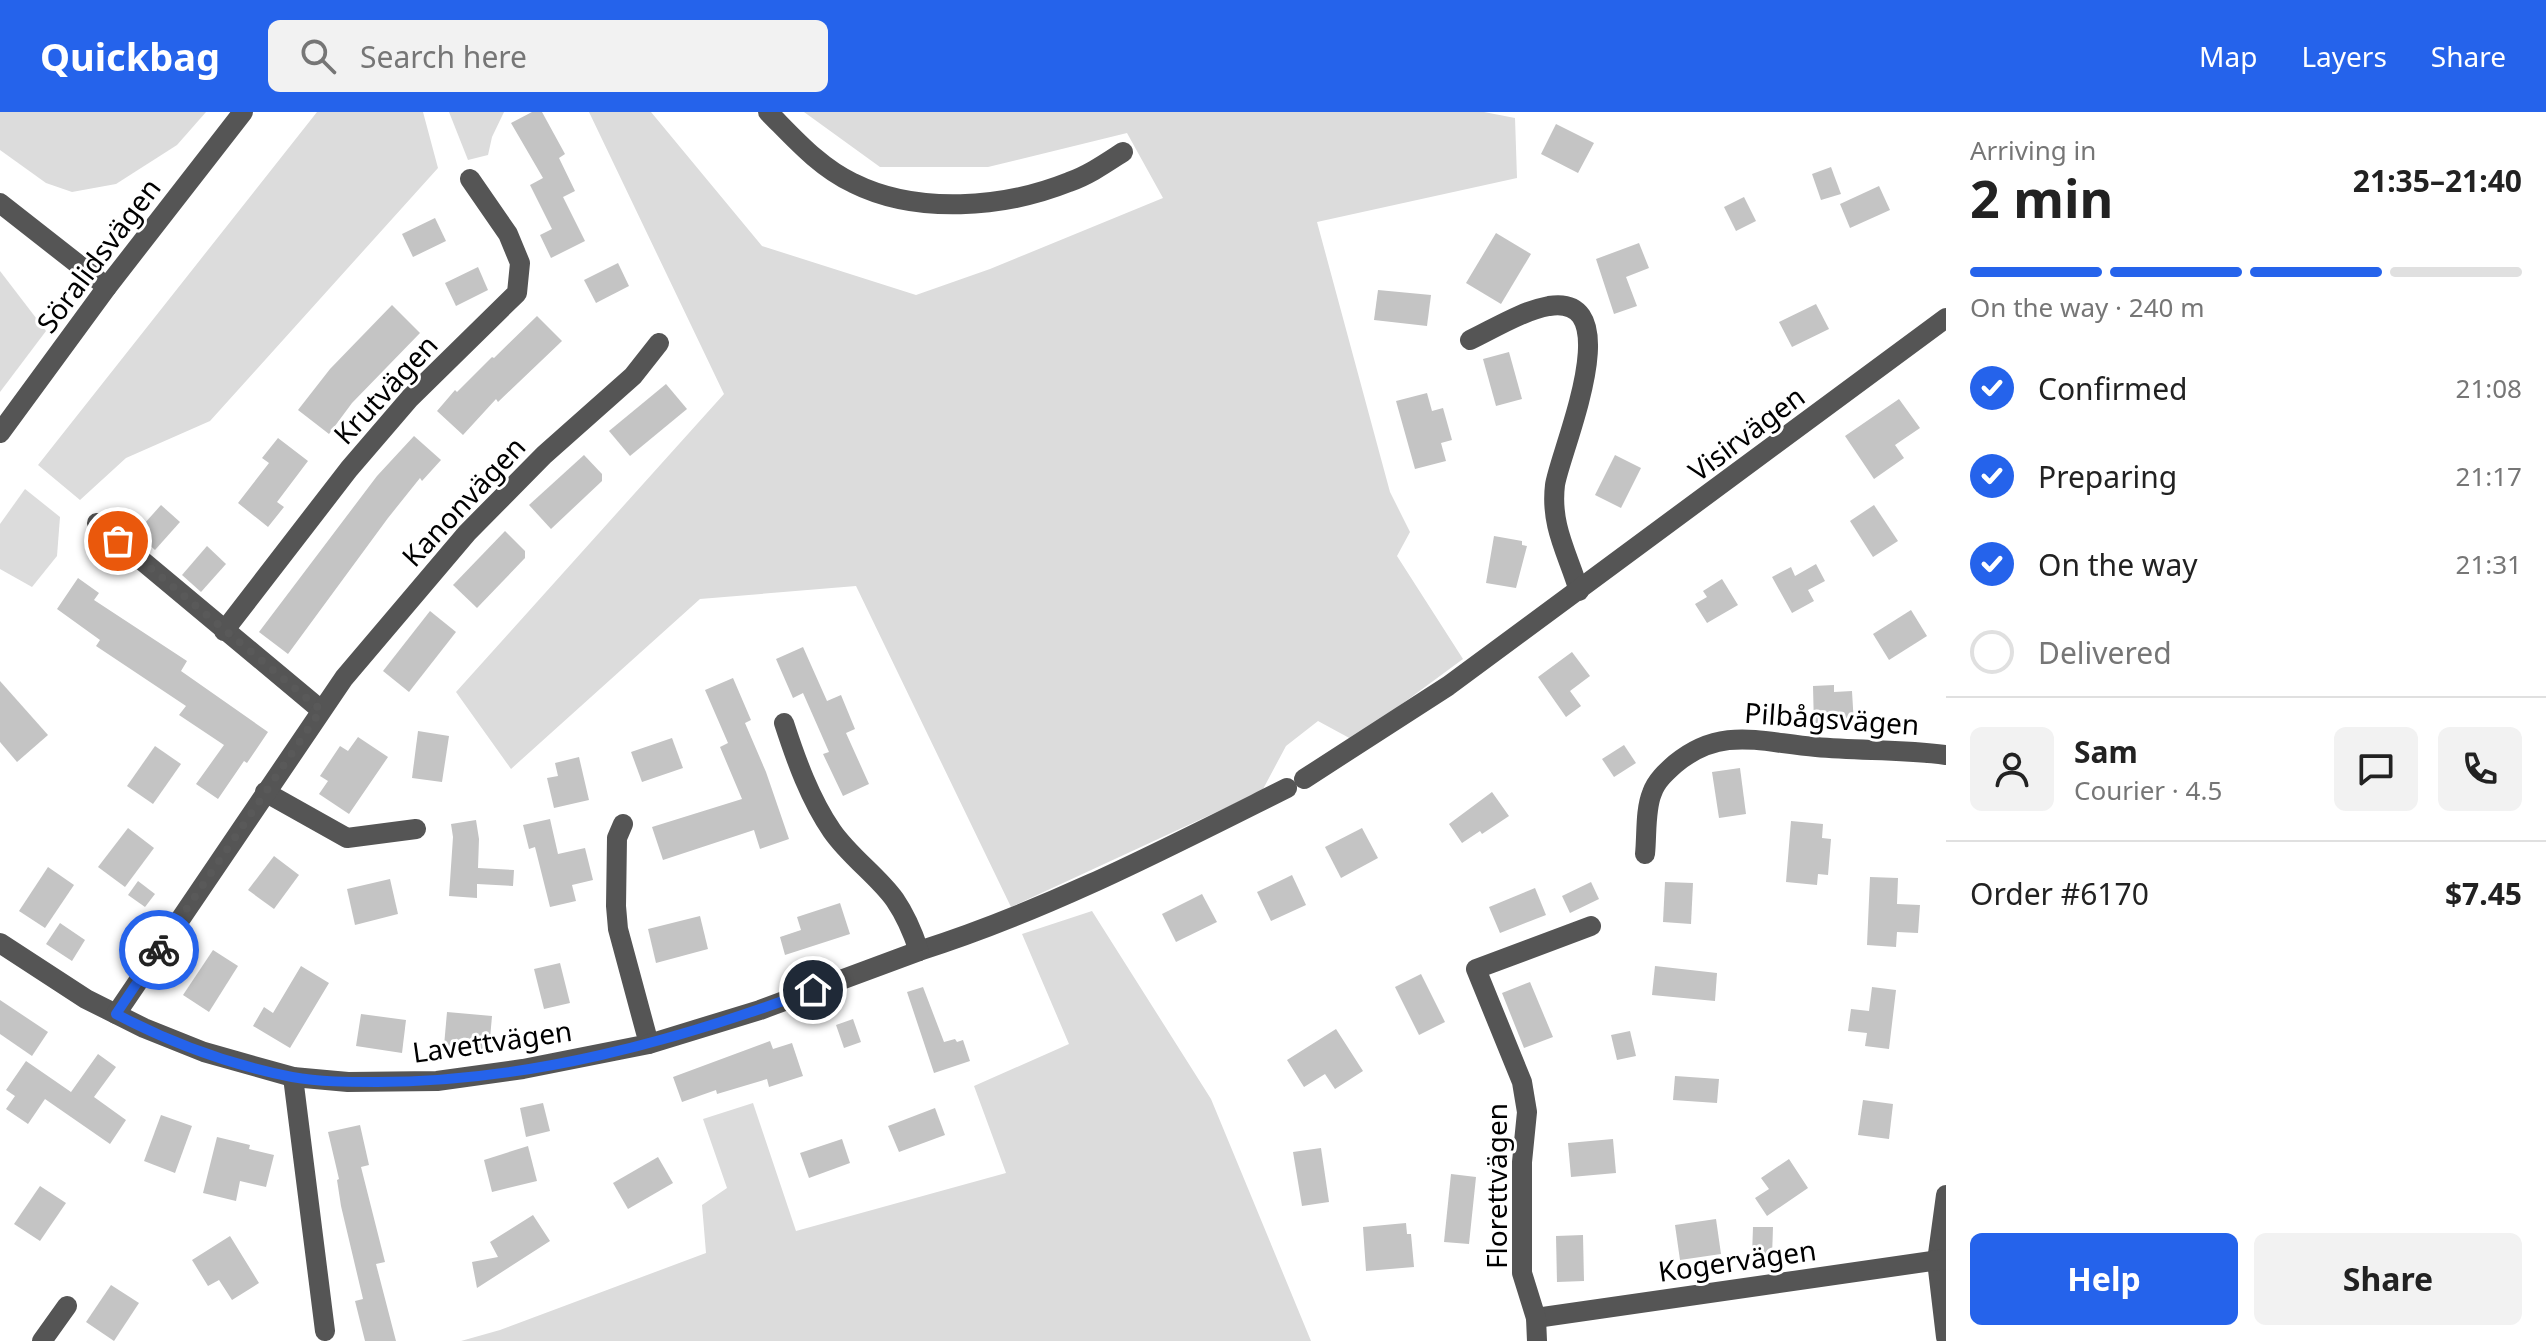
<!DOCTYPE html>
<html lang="en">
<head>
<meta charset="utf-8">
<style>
  :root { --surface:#fff; --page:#f2f2f2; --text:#222; --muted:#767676; --line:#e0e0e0; --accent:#2563eb }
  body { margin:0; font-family:"Noto Sans",sans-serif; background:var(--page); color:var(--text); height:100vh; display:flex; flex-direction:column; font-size:30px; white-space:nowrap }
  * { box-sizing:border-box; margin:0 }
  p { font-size:26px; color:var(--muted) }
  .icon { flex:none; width:44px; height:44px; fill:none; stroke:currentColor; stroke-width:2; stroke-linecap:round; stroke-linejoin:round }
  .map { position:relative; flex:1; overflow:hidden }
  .drawer { display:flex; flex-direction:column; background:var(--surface); width:600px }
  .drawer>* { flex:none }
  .pin { position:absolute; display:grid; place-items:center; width:68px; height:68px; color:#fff; margin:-34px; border:4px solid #fff; border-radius:50%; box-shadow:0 2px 8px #0007 }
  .courier { position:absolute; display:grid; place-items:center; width:80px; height:80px; margin:-40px; border:6px solid #2563eb; border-radius:50%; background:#fff; color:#222; box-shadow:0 2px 10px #0007 }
  .head em { font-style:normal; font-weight:700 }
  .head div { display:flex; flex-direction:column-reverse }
  .head { display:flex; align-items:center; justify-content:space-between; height:136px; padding:0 24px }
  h1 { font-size:52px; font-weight:700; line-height:60px }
  .bar { display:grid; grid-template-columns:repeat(4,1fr); gap:12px 8px; align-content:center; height:96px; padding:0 24px }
  .bar i { height:10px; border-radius:6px; background:var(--line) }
  .bar .active { background:var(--accent) }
  .bar p { grid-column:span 4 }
  .line { display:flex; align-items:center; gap:20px; padding:0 24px; border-top:2px solid var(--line) }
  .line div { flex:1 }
  .round { display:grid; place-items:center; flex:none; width:84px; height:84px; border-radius:12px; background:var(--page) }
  ol { padding:0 24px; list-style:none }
  li { display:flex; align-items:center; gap:24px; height:88px }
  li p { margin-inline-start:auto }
  li .icon { padding:8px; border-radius:50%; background:var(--accent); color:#fff; stroke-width:4 }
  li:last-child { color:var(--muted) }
  li i { width:44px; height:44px; border:4px solid var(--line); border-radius:50% }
  .action { display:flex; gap:16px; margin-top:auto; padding:16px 24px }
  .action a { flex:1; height:92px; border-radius:12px; background:var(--accent); color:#fff; font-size:32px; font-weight:700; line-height:92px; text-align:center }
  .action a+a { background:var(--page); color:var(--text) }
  header { display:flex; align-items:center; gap:48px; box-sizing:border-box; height:112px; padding:0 40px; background:var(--accent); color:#fff }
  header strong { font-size:38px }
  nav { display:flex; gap:44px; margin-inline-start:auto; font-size:28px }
  .search { width:560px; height:72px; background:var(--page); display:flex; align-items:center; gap:20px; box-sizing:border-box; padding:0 28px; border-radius:12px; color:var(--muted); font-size:30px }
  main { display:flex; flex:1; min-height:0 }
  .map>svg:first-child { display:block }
</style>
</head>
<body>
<header>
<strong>Quickbag</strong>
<div class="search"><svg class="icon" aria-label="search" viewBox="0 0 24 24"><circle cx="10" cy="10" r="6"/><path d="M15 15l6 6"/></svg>Search here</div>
<nav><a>Map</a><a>Layers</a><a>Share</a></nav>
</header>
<main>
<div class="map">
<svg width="1946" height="1229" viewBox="0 0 1946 1229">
  <rect width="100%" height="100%" fill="#fff"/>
  <g fill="#dcdcdc">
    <polygon points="0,0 206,0 177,33 116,72 72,80 46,71 0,38"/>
    <polygon points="317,0 423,0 438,56 210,309 126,346 80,388 38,353"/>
    <polygon points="449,0 504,0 492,25 488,43 468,48"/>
    <polygon points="589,0 651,0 762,134 916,183 990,157 1163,86 1127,21 988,55 880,55 804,0 1484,0 1515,6 1517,66 1317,110 1390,380 1410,420 1397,444 1463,547 1353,628 1318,609 1286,634 1262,679 1011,795 856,474 700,487 511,657 456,580 724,282"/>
    <polygon points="0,159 46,219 0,280"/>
    <polygon points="25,377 60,405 57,444 32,475 0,457 0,412"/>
    <polygon points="1092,799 1211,987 1311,1229 461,1229 500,1218 706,1141 702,1093 727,1076 703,1007 753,991 796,1119 1006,1061 974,974 1069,932 1022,822"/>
  </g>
  <g fill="#c4c4c4">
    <polygon points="532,0 542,0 565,42 559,46 575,79 563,85 585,129 551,146 540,123 552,117 530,73 543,66 511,11"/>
    <polygon points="1556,12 1594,31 1578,61 1541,42"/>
    <polygon points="1831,55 1841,82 1821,88 1812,62"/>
    <polygon points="1879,74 1890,98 1850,116 1840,92"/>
    <polygon points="1744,85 1756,109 1736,119 1724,95"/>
    <polygon points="435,106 446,129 413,145 402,122"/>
    <polygon points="1496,121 1531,142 1501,192 1466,171"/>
    <polygon points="1639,131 1649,156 1626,165 1637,194 1614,202 1596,147"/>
    <polygon points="618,151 629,174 596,191 584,168"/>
    <polygon points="478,155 488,178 456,194 445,171"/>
    <polygon points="1378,178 1431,183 1427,214 1374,208"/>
    <polygon points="1816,192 1829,217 1792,235 1779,210"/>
    <polygon points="392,193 420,221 352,291 329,322 298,298 330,257"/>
    <polygon points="537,204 562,229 498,290 496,287 463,323 437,299 455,278 457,280 492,245 494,246"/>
    <polygon points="1509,240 1522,287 1496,294 1483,247"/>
    <polygon points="666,272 687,297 630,344 609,319"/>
    <polygon points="1427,281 1432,299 1443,296 1452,328 1441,331 1446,349 1415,357 1396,289"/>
    <polygon points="1899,287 1920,316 1895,333 1904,346 1874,367 1845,324"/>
    <polygon points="414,324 441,348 422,369 420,366 388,406 288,542 259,520 377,364"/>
    <polygon points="278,326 308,349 277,390 284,395 268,415 238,391 269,351 262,346"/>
    <polygon points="584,343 602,362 602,369 551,417 529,393"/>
    <polygon points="1615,343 1641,356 1621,396 1595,383"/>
    <polygon points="161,393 180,410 155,438 136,421"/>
    <polygon points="1874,393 1898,429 1873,445 1850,409"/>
    <polygon points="505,419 525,439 525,446 477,496 453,473"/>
    <polygon points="1494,424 1522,429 1522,433 1527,434 1516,476 1486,471"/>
    <polygon points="207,434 226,452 201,480 182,463"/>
    <polygon points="1816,452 1825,469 1808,478 1814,489 1792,501 1772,465 1791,455 1795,464"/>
    <polygon points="78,466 99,481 94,488 187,549 181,559 268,620 247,651 244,649 218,687 196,672 224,633 179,603 186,594 96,534 100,528 57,497"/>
    <polygon points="1722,467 1738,493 1707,511 1695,492 1707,485 1703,479"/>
    <polygon points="1911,498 1927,524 1889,548 1873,522"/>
    <polygon points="430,499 456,520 409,580 383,559"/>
    <polygon points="803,535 827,589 841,583 855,617 846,621 869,672 843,684 823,642 829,640 803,581 793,586 776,547"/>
    <polygon points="1572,540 1590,564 1570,579 1581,594 1566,605 1538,565"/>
    <polygon points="733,566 751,608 745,611 766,660 789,727 760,737 754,718 663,748 652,715 742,687 720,635 728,631 705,578"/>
    <polygon points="0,569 48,623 17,650 0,630"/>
    <polygon points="1834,573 1834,580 1852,579 1854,613 1814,615 1813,574"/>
    <polygon points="418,619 449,624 442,670 412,666"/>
    <polygon points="358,625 388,645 349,702 319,682 328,669 320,664 340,634 348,639"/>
    <polygon points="672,626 683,656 642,670 631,640"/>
    <polygon points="1624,633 1636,651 1614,665 1602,647"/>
    <polygon points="155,634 181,652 153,692 127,674"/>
    <polygon points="579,645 589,688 554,696 547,666 558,664 555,651"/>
    <polygon points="1740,656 1746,702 1719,706 1712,660"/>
    <polygon points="1492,680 1509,704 1482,722 1480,719 1462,731 1449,712"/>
    <polygon points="550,707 558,742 585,736 593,768 572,773 576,789 550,795 535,735 529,737 523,713"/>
    <polygon points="476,708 479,727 478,756 514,758 513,774 477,772 477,786 449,784 453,725 451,712"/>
    <polygon points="1791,709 1823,712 1822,726 1831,727 1828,763 1818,762 1817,773 1786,770"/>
    <polygon points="128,716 154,736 125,775 98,755"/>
    <polygon points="1362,716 1378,746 1341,766 1325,735"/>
    <polygon points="274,744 299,763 274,797 248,778"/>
    <polygon points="48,755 74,773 45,816 19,799"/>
    <polygon points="1292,763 1306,793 1271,809 1257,780"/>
    <polygon points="1870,765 1898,766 1897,792 1920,793 1918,821 1897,820 1896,835 1867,833"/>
    <polygon points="390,767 398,802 355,813 347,777"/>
    <polygon points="138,769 155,782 145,795 128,783"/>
    <polygon points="1591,770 1599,787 1570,801 1562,784"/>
    <polygon points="1665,770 1693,771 1691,812 1663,810"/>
    <polygon points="1535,776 1546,803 1500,821 1489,795"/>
    <polygon points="1202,782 1217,810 1176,830 1162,802"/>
    <polygon points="840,791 850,822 785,843 780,825 801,818 797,805"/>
    <polygon points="700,804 708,837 656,851 648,817"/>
    <polygon points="60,811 85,828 72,849 46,832"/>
    <polygon points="213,838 238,854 209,900 183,883"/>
    <polygon points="560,851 570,891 544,897 534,857"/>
    <polygon points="301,854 329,871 290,936 253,914 264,895 273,901"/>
    <polygon points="1655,854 1717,861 1715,889 1652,883"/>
    <polygon points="1421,862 1445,910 1419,923 1395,875"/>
    <polygon points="1530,870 1553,925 1524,936 1502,881"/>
    <polygon points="923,875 944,930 955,927 957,930 963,928 970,949 934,961 907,880"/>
    <polygon points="1872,875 1896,878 1889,937 1865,934 1867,921 1848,919 1851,897 1869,899"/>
    <polygon points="0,888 48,920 32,944 0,922"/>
    <polygon points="447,900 492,904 489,938 444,934"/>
    <polygon points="361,902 406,908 402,941 356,934"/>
    <polygon points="853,907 861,930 844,936 836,913"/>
    <polygon points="1336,917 1363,959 1335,977 1325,962 1304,975 1287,948"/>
    <polygon points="1630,919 1636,944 1617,948 1611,923"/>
    <polygon points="770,929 773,937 792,931 803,964 769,975 767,967 717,982 716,978 682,990 673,965"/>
    <polygon points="98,942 116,955 94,985 126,1008 110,1032 45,987 28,1012 6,997 15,984 6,978 26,949 71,980"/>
    <polygon points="1675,964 1719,967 1717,991 1673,988"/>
    <polygon points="1863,988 1893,992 1889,1027 1858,1023"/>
    <polygon points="543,991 550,1019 526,1025 520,996"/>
    <polygon points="935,996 945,1023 899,1040 888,1014"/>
    <polygon points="161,1003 192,1014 175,1061 144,1049"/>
    <polygon points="360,1013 369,1053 361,1055 385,1150 376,1152 396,1229 365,1229 355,1189 363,1187 341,1094 337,1068 339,1067 328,1020"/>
    <polygon points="217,1025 250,1033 249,1037 274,1043 266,1075 240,1069 236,1089 203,1081"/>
    <polygon points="842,1027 850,1051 809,1066 800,1041"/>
    <polygon points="1613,1027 1616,1061 1571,1065 1568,1031"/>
    <polygon points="528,1034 537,1069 492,1080 484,1048"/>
    <polygon points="1321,1036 1329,1090 1302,1094 1293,1040"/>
    <polygon points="658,1045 673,1071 628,1097 613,1071"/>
    <polygon points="1789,1047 1808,1076 1767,1104 1755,1086 1769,1077 1761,1066"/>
    <polygon points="1451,1062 1476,1065 1469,1132 1444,1130"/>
    <polygon points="40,1074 66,1091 40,1129 14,1112"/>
    <polygon points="533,1103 550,1129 477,1176 472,1150 498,1145 490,1130"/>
    <polygon points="1716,1107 1721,1142 1680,1148 1675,1113"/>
    <polygon points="1406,1111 1407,1122 1411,1122 1414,1155 1366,1159 1363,1115"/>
    <polygon points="1753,1115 1773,1115 1772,1145 1752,1144"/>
    <polygon points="1583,1123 1584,1169 1557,1170 1556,1124"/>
    <polygon points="230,1124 259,1171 232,1188 219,1168 208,1174 192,1148"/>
    <polygon points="111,1173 139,1191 114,1229 86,1210"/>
  </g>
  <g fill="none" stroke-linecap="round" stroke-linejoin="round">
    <g stroke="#555" stroke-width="20">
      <path d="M768,0C794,26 819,55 853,71C917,103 1004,96 1069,70C1089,63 1106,51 1123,40"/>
      <polyline points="0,91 107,175"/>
      <path d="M1470,228C1495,216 1522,199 1549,194C1631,181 1559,342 1555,373C1550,414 1568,442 1579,479"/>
      <polyline points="0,321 107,175 243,0"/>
      <polyline points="97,411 321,598"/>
      <polyline points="224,519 349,357 410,286 517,181 520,151 508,122 470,67"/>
      <polyline points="1304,667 1448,574 1946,206"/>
      <polyline points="265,680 347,726 416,717"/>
      <path d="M1645,742C1647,723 1645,698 1652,681C1656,669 1666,660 1675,652C1722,613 1762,631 1816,635C1860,639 1903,637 1946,643"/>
      <polyline points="0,831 86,887 144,916 204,940 293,965 348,970 437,969 523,957 649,932 618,817 616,794 617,726 623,712"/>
      <path d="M919,839C1048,798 1167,736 1287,676"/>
      <polyline points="116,902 344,566 467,421 544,343 633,264 659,231"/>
      <path d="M649,932L760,898L919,839C913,821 906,804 895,788C878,764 850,745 832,719C810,687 796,648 784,611"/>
      <polyline points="293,965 325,1219"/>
      <polyline points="1946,1083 1937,1149 1946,1225"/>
      <polyline points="1536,1206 1946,1147"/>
      <polyline points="42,1229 67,1194"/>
      <polyline points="1537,1229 1536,1206 1522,1161 1522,1050 1527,1000 1522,970 1476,857 1591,814"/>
    </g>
  </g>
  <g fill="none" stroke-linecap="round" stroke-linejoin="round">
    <polyline stroke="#595959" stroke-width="8" stroke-dasharray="0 14.4" points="118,429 321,598 159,838"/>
    <path stroke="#2563eb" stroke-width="10" d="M159,838L116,902C171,931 231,953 292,965C320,970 349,970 377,970C526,970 674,930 813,878"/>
  </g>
  <g text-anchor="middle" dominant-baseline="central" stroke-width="6" stroke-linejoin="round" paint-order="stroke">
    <g font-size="28" fill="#000" stroke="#fff">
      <text transform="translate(98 143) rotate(-53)">Söralidsvägen</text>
      <text transform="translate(385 277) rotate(-47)">Krutvägen</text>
      <text transform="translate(1746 321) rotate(-37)">Visirvägen</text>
      <text transform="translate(463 389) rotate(-47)">Kanonvägen</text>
      <text transform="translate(1832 606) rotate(4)">Pilbågsvägen</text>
      <text transform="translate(492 929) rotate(-8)">Lavettvägen</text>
      <text transform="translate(1496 1074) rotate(-90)">Florettvägen</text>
      <text transform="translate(1737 1148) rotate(-8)">Kogervägen</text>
    </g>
  </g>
</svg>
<div class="pin" style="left:118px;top:429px;background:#ea580c"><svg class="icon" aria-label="bag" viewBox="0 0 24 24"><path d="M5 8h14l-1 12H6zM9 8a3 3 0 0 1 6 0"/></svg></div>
<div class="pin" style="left:813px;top:878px;background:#1f2937"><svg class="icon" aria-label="home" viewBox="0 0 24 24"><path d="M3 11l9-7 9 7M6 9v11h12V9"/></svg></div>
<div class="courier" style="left:159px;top:838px"><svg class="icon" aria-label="bike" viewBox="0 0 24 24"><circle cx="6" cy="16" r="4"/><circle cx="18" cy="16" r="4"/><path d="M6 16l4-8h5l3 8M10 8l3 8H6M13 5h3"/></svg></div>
</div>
<section class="drawer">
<div class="head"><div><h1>2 min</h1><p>Arriving in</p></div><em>21:35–21:40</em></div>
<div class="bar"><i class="active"></i><i class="active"></i><i class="active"></i><i></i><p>On the way · 240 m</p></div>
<ol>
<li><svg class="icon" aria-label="check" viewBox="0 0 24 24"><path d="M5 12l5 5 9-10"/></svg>Confirmed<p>21:08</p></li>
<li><svg class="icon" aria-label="check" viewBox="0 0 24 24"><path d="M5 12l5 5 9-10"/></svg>Preparing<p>21:17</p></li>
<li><svg class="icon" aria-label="check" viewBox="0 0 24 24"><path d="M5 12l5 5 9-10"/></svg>On the way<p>21:31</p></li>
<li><i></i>Delivered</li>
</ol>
<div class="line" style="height:144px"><a class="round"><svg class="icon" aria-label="person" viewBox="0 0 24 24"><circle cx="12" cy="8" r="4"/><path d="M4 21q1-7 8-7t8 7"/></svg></a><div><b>Sam</b><p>Courier · 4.5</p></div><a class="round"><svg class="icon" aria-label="chat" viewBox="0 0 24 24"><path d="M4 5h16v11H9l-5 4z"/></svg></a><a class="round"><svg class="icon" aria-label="phone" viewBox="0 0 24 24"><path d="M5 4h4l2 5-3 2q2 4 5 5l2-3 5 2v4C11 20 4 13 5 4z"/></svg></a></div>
<div class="line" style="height:104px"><div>Order #6170</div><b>$7.45</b></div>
<div class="action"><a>Help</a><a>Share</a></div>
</section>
</main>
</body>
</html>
